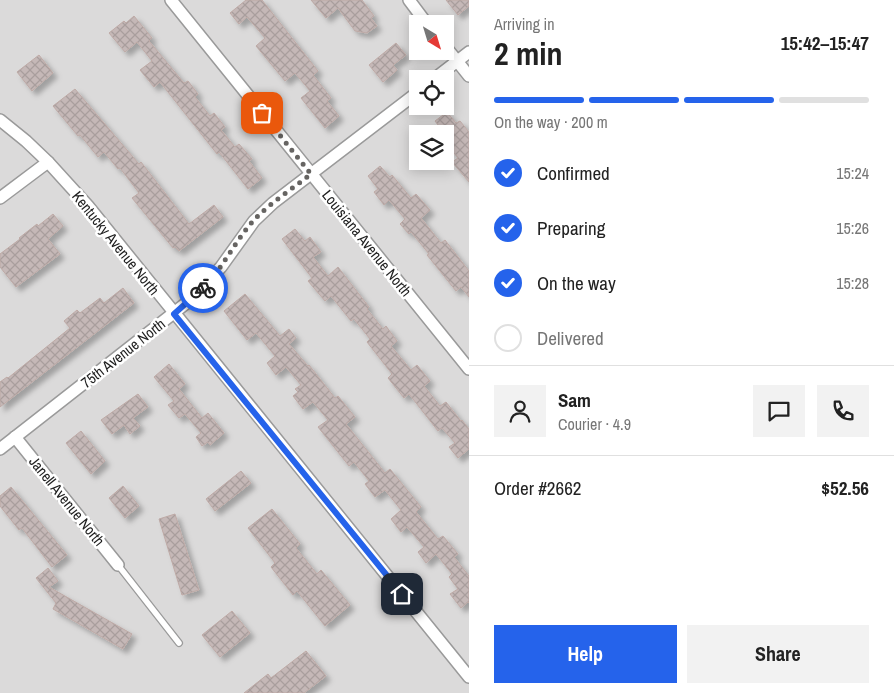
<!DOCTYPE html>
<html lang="en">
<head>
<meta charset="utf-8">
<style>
  :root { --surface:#fff; --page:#f2f2f2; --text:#222; --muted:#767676; --line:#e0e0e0; --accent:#2563eb }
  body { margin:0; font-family:"Archivo Narrow",sans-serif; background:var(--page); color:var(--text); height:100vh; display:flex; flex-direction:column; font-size:19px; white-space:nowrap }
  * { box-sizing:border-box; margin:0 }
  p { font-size:16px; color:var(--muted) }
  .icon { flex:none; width:28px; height:28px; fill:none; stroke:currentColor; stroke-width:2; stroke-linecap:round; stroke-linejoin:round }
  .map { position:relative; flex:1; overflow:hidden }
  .sheet { display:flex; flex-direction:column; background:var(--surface); width:425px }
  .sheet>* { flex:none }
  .needle { width:32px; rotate:142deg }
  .buttons { position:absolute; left:409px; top:15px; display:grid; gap:10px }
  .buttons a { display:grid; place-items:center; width:45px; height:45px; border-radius:0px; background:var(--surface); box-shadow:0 2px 12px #0003; font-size:25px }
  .pin { position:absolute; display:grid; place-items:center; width:42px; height:42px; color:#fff; margin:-21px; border-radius:10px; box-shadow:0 2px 8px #0006 }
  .courier { position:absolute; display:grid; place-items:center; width:50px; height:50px; margin:-25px; border:4px solid #2563eb; border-radius:50%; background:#fff; color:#222; box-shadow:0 1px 6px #0007 }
  .summary em { font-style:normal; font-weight:700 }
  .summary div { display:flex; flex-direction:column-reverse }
  .summary { display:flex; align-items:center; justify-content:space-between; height:85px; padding:0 25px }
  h1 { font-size:32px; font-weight:700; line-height:38px }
  .bar { display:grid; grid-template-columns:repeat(4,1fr); gap:8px 5px; align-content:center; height:60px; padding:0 25px }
  .bar i { height:6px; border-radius:4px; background:var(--line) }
  .bar .current { background:var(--accent) }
  .bar p { grid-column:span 4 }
  .line { display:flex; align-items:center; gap:12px; padding:0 25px; border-top:1px solid var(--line) }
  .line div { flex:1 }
  .round { display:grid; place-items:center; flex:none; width:52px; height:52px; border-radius:0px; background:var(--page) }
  ol { padding:0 25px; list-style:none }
  li { display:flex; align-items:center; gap:15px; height:55px }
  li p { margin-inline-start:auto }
  li .icon { padding:5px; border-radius:50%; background:var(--accent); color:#fff; stroke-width:4 }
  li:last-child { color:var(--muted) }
  li i { width:28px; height:28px; border:2px solid var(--line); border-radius:50% }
  .cta { display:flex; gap:10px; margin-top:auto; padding:10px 25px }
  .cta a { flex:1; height:58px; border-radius:0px; background:var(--accent); color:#fff; font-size:20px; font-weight:700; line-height:58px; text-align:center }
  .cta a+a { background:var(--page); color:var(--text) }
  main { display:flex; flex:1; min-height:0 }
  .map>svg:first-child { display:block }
</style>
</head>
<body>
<main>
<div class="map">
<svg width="469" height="693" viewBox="0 0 469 693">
  <defs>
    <pattern id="building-cross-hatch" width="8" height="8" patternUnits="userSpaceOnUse" patternTransform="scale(1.25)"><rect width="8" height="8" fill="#c5b8b7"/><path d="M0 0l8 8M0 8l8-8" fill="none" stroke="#a99e9d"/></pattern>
    <filter id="shadow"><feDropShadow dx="4.5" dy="4.5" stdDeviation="2.5" flood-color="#0004"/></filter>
  </defs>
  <rect width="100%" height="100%" fill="#ede7e3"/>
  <path fill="#dbdada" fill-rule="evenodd" d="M0,0H469V693H0ZM418,24H445V51H418ZM418,79H445V106H418ZM418,134H445V161H418Z"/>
  <g fill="url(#building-cross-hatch)" stroke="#beaaa6" filter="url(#shadow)">
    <polygon points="246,0 262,0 318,71 313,75 331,98 327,101 339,116 325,128 301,98 310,91 295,73 285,81 256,46 265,38 247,17 239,24 230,13"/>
    <polygon points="311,0 362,0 374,16 371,18 377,26 367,33 355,31 338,8 326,18"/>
    <polygon points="446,0 469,0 469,6 458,15"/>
    <polygon points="134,16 152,38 149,41 184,83 188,81 198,94 195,97 210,116 214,113 225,127 221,130 235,147 239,144 252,159 249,161 262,178 248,189 219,152 217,154 160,82 154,87 140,70 152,61 137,42 125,52 109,33 124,21 126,23"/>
    <polygon points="396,43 406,55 393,65 397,70 383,82 369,65"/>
    <polygon points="39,55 53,73 32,91 17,72"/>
    <polygon points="75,89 139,164 141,162 189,224 214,205 223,217 179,251 175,247 173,248 132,198 139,193 120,168 118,169 104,152 98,157 80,135 78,136 53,106"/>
    <polygon points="447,112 456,123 460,121 469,132 469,182 452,162 458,158 445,142 445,134 435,121"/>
    <polygon points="380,166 390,177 392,175 411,198 416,194 430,210 421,218 441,243 445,240 469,271 469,297 461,287 456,291 427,255 429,254 411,232 409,234 400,224 405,219 389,200 384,205 374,192 378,189 368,176"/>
    <polygon points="53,214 63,226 48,239 60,254 16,287 0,267 0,254 20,239 19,238 37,224 38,226"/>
    <polygon points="295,229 305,241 310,237 321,252 313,257 328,276 338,267 369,307 367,309 383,329 386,326 397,341 391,346 411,370 417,365 430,381 424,386 440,406 446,402 461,421 462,420 469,429 469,449 458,458 449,447 455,443 442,428 438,431 409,394 404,398 388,378 392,374 367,342 370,339 354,319 351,321 331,296 325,301 308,281 312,278 282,239"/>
    <polygon points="123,288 134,303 0,407 0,382 7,377 8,378 70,328 64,321 77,310 80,313 100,298 104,303"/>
    <polygon points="245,294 280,336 289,329 296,338 289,344 308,366 309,365 335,398 338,396 355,417 346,424 385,473 390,469 421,507 416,512 438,539 443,536 458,554 454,557 469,576 469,603 468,602 461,608 450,594 458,589 449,577 452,574 436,554 426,563 418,552 424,547 407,527 401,532 391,519 401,510 385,490 375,497 365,484 369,481 354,462 349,466 318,427 328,420 313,402 303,409 293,396 298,392 295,389 301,385 286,367 276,375 267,363 275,356 256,333 247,340 224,311"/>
    <polygon points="169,364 185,384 179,389 202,418 208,413 224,433 210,445 208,442 202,446 196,437 201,433 185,414 179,418 168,405 174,401 154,377"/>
    <polygon points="138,394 148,407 133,418 140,426 130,434 124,425 112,434 101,420"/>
    <polygon points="81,431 105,461 91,474 66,443"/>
    <polygon points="241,471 251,483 215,511 206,499"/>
    <polygon points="123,486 139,506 125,518 109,498"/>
    <polygon points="11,487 67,555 52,567 22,528 19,530 0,506 0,496"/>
    <polygon points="272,509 300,544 296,548 317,574 321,570 350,605 325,626 297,591 293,595 271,567 275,563 248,528"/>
    <polygon points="175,514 199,590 182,595 159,519"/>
    <polygon points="48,568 58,581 49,587 132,634 123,649 53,609 56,603 36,578"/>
    <polygon points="232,611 250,633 220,657 202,635"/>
    <polygon points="306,651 326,676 304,693 244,693 268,674 271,678"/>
  </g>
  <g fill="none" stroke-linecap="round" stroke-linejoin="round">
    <defs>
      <polyline id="lane" points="118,565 179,643"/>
      <g id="street">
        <polyline points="171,0 469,369"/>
        <polyline points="409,0 427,24"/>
        <polyline points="445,46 469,76"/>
        <polyline points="434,79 469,52"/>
        <polyline points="0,120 26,141 48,162 88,206 469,677"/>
        <polyline points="0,198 48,162"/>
        <polyline points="15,437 118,565"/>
        <polyline points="0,449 189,301 221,267 254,221 273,203 418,92"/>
      </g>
    </defs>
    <use href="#lane" stroke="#9a9a9a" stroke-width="8"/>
    <use href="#street" stroke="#9a9a9a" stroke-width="14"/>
    <use href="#lane" stroke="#fff" stroke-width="5.5"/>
    <use href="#street" stroke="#fff" stroke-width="11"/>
  </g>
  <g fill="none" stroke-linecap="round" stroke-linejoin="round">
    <path stroke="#666462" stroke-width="5" stroke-dasharray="0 9" d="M203,288C223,268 235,241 254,220C270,203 292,189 311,174L262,113"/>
    <polyline stroke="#2563eb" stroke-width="6" points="203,288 174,314 402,594"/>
  </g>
  <g text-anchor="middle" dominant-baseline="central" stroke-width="5" stroke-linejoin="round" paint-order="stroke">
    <g font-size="15" fill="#1d1d1d" stroke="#fff">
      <text transform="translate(116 243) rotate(51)">Kentucky Avenue North</text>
      <text transform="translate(367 243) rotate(51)">Louisiana Avenue North</text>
      <text transform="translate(123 353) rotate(-38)">75th Avenue North</text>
      <text transform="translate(67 501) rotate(51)">Janell Avenue North</text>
    </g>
  </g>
</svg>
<div class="buttons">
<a><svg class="needle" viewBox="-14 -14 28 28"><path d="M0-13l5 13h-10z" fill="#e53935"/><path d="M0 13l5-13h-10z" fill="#767676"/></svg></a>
<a><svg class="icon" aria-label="locate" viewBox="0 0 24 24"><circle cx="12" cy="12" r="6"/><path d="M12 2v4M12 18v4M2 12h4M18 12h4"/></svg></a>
<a><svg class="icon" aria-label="layers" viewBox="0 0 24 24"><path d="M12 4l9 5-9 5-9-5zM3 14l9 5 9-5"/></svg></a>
</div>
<div class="pin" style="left:262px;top:113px;background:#ea580c"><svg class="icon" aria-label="bag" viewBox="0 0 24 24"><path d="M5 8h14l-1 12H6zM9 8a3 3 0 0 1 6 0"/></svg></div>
<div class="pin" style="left:402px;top:594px;background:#1f2937"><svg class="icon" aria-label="home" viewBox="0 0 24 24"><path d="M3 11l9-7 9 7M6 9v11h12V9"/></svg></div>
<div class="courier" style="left:203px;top:288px"><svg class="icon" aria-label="bike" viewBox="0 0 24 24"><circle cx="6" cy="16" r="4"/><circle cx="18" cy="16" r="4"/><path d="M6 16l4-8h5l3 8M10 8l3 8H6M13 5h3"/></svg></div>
</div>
<section class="sheet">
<div class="summary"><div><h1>2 min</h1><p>Arriving in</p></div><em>15:42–15:47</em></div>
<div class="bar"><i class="current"></i><i class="current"></i><i class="current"></i><i></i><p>On the way · 200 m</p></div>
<ol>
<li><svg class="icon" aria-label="check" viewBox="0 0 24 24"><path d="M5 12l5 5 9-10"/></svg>Confirmed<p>15:24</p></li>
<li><svg class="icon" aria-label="check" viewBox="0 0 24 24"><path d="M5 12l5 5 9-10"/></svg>Preparing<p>15:26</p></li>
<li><svg class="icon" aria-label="check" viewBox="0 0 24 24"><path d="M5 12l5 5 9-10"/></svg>On the way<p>15:28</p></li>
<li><i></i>Delivered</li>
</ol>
<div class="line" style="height:90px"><a class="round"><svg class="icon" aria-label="person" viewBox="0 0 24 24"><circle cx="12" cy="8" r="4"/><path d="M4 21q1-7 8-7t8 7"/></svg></a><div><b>Sam</b><p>Courier · 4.9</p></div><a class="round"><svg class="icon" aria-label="chat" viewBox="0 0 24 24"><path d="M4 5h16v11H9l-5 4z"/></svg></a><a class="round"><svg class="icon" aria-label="phone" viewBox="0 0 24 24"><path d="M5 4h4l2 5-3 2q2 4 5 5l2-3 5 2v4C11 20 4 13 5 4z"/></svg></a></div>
<div class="line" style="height:65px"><div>Order #2662</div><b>$52.56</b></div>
<div class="cta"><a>Help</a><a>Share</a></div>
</section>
</main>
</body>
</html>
